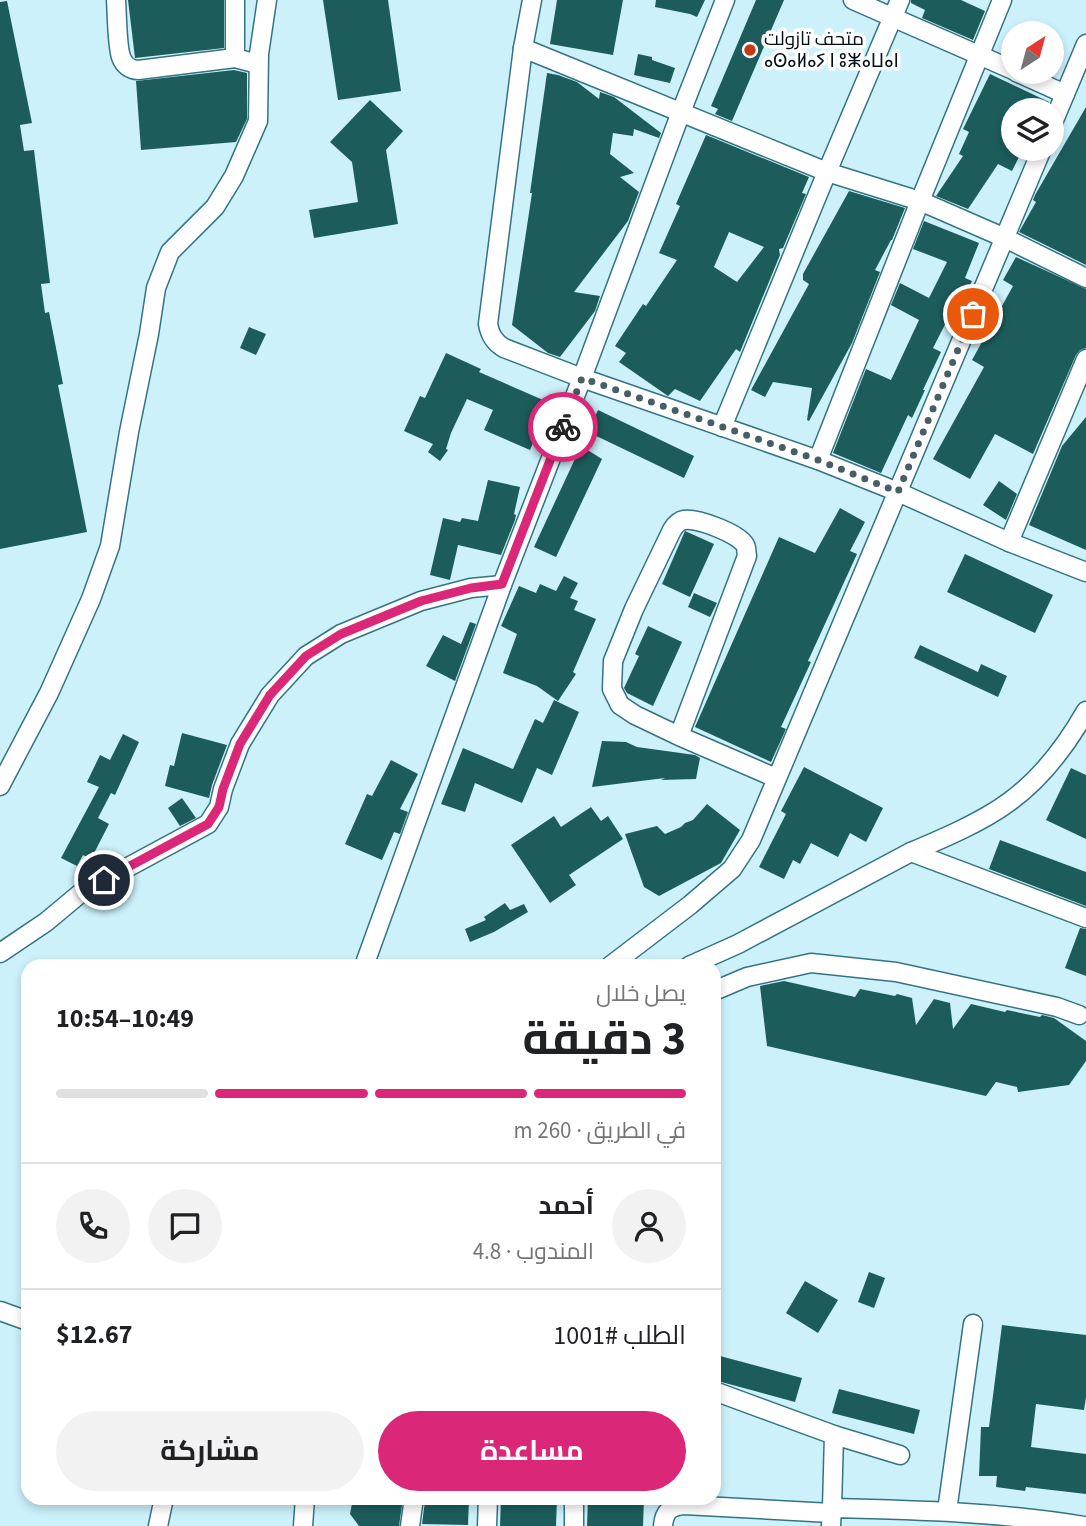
<!DOCTYPE html>
<html lang="ar">
<head>
<meta charset="utf-8">
<style>
  :root { --surface:#fff; --page:#f2f2f2; --text:#202124; --muted:#757577; --line:#e0e0e0; --accent:#db2777 }
  body { margin:0; font-family:"Source Sans 3",Cairo,"Noto Sans Tifinagh",sans-serif; background:var(--page); color:var(--text); direction:rtl; height:100vh; display:flex; flex-direction:column; font-size:26px; white-space:nowrap }
  * { box-sizing:border-box; margin:0 }
  p { font-size:23px; color:var(--muted) }
  .icon { flex:none; width:38px; height:38px; fill:none; stroke:currentColor; stroke-width:2; stroke-linecap:round; stroke-linejoin:round }
  .map { position:relative; flex:1; overflow:hidden; direction:ltr }
  .details { position:absolute; left:21px; top:959px; width:700px; height:546px; display:flex; flex-direction:column; background:var(--surface); border-radius:21px; box-shadow:0 4px 10px #0003; direction:rtl }
  .details>* { flex:none }
  .needle { width:46px; rotate:36deg }
  .controls { position:absolute; left:1001px; top:21px; display:grid; gap:14px }
  .controls a { display:grid; place-items:center; width:63px; height:63px; border-radius:50%; background:var(--surface); box-shadow:0 4px 10px #0003; font-size:35px }
  .pin { position:absolute; display:grid; place-items:center; width:60px; height:60px; color:#fff; margin:-30px; border:4px solid #fff; border-radius:50%; box-shadow:0 2px 7px #0007 }
  .courier { position:absolute; display:grid; place-items:center; width:70px; height:70px; margin:-35px; border:5px solid #db2777; border-radius:50%; background:#fff; color:#222; box-shadow:0 2px 9px #0007 }
  .summary em { font-style:normal; font-weight:700 }
  .summary div { display:flex; flex-direction:column-reverse }
  .summary { display:flex; align-items:center; justify-content:space-between; height:119px; padding:0 35px }
  h1 { font-size:46px; font-weight:700; line-height:52px }
  .bar { display:grid; grid-template-columns:repeat(4,1fr); gap:10px 7px; align-content:center; height:84px; padding:0 35px }
  .bar i { height:9px; border-radius:5px; background:var(--line) }
  .bar .current { background:var(--accent) }
  .bar p { grid-column:span 4 }
  .line { display:flex; align-items:center; gap:18px; padding:0 35px; border-top:2px solid var(--line) }
  .line div { flex:1 }
  .round { display:grid; place-items:center; flex:none; width:74px; height:74px; border-radius:37px; background:var(--page) }
  .button { display:flex; gap:14px; margin-top:auto; padding:14px 35px }
  .button a { flex:1; height:80px; border-radius:42px; background:var(--accent); color:#fff; font-size:28px; font-weight:700; line-height:80px; text-align:center }
  .button a+a { background:var(--page); color:var(--text) }
  .map>svg:first-child { display:block }
</style>
</head>
<body>
<div class="map">
<svg width="1086" height="1526" viewBox="0 0 1086 1526">
  <rect width="100%" height="100%" fill="#ccf1fb"/>
  <g fill="#1c5d5c" fill-rule="evenodd">
    <polygon points="128,0 224,0 224,48 135,58"/>
    <polygon points="323,0 388,0 401,91 338,100"/>
    <polygon points="557,0 623,0 613,55 550,44"/>
    <polygon points="656,0 705,0 697,17 690,14 655,7"/>
    <polygon points="756,0 784,0 732,121 715,114 718,109 711,106"/>
    <polygon points="911,0 961,0 985,11 973,40 922,18 925,10 911,3"/>
    <polygon points="7,1 32,123 20,125 24,151 34,150 50,283 41,284 45,313 49,312 63,384 58,385 87,532 0,549 0,2"/>
    <polygon points="638,54 652,57 652,60 675,68 670,83 634,75"/>
    <polygon points="234,70 247,73 247,119 236,142 141,150 136,81"/>
    <polygon points="547,73 558,75 577,82 599,99 600,92 614,97 661,133 659,138 634,129 633,136 613,133 610,154 634,173 620,177 639,192 628,221 574,292 600,296 595,311 560,357 548,353 512,325 532,193 530,193"/>
    <polygon points="990,74 1049,102 1046,110 1013,110 1013,149 1023,149 1012,171 998,164 968,209 936,196 963,156 959,154 969,132 963,129"/>
    <polygon points="370,100 403,131 386,150 398,224 314,238 309,210 358,202 352,162 330,142"/>
    <polygon points="1086,107 1086,265 1019,232 1036,202 1033,200 1035,195"/>
    <path d="M706,135L809,177L802,193L806,194L783,248L779,249L780,255L740,352L736,349L700,401L675,389L668,396L619,362L626,353L615,346L643,304L646,306L677,260L659,253L680,206L676,204ZM729,232L764,247L737,282L714,267Z"/>
    <polygon points="849,191 905,208 892,240 891,240 875,270 880,272 852,343 809,421 807,420 812,388 773,382 765,397 751,390 809,284 803,280 803,274"/>
    <polygon points="924,221 979,243 965,278 972,281 959,307 955,305 933,348 941,352 923,390 925,390 912,418 908,415 881,473 833,453 866,369 891,380 919,320 891,305 900,283 929,298 947,262 913,249"/>
    <polygon points="1016,257 1086,289 1086,348 1080,350 1076,355 1033,454 995,434 970,479 933,459 984,367 972,360 1013,286 1003,280"/>
    <polygon points="249,327 266,334 256,355 240,348"/>
    <polygon points="446,353 481,369 479,372 550,403 530,450 484,430 493,410 467,399 451,433 446,449 448,450 440,461 428,452 433,444 404,431 420,396 425,398"/>
    <polygon points="598,410 694,456 684,478 588,432"/>
    <polygon points="1086,417 1086,550 1029,525 1062,446"/>
    <polygon points="581,446 602,459 556,557 534,547"/>
    <polygon points="488,480 520,487 514,514 516,515 515,520 501,555 458,545 450,580 430,575 443,518 460,522 462,518 478,521"/>
    <polygon points="999,481 1017,494 1006,520 983,505"/>
    <polygon points="840,508 865,522 850,551 857,554 808,661 811,662 781,727 786,729 771,762 695,727 779,537 815,553"/>
    <polygon points="685,531 714,544 690,597 662,584"/>
    <polygon points="965,554 1053,595 1035,633 947,592"/>
    <polygon points="564,576 578,583 570,598 578,601 574,610 596,619 573,672 576,674 558,701 537,686 503,673 517,634 501,626 519,586 536,593 540,584 556,591"/>
    <polygon points="694,593 717,603 710,617 688,607"/>
    <polygon points="470,622 476,624 455,681 426,666 443,635 461,644"/>
    <polygon points="648,626 682,642 653,706 627,693 624,688 639,656 635,654"/>
    <polygon points="920,645 978,672 981,664 1007,676 998,697 914,658"/>
    <polygon points="554,700 579,712 552,775 537,768 522,803 475,783 465,812 441,804 463,748 513,769 535,719 543,723"/>
    <polygon points="182,733 227,745 212,785 209,798 165,786 170,765 174,766"/>
    <polygon points="123,734 139,742 115,795 111,793 98,818 109,824 91,859 83,855 77,866 61,858 99,787 87,782 100,755 110,760"/>
    <polygon points="602,741 626,742 637,747 695,755 700,758 696,779 661,780 665,778 592,787"/>
    <polygon points="391,760 418,774 400,809 408,812 400,834 394,832 382,860 345,844 367,794 372,796"/>
    <polygon points="804,767 883,808 866,842 850,833 838,857 811,843 800,864 793,860 784,879 759,867 786,814 781,811"/>
    <polygon points="1071,768 1086,775 1086,839 1046,820"/>
    <polygon points="182,798 196,818 180,826 168,808"/>
    <polygon points="707,804 740,830 721,863 659,896 644,887 625,834 657,826 665,834 681,827 685,823 693,820"/>
    <polygon points="591,807 601,821 608,816 623,839 569,875 576,885 550,903 511,845 554,816 561,827"/>
    <polygon points="1000,840 1086,872 1086,906 989,869"/>
    <polygon points="505,903 510,910 524,904 528,912 494,932 470,942 465,929 486,920 484,917"/>
    <polygon points="1080,928 1086,929 1086,976 1065,968"/>
    <polygon points="784,981 855,997 860,989 895,996 897,994 912,998 916,1025 934,999 950,1003 953,1029 971,1004 1005,1012 1007,1010 1040,1017 1042,1015 1054,1018 1086,1041 1086,1061 1069,1085 1018,1092 1017,1087 996,1082 986,1096 767,1046 760,986"/>
    <polygon points="869,1272 885,1278 874,1308 858,1302"/>
    <polygon points="805,1281 838,1300 818,1333 786,1313"/>
    <polygon points="1002,1325 1086,1335 1086,1397 1084,1410 1036,1404 1031,1447 1086,1454 1086,1494 1026,1487 1025,1491 996,1487 997,1476 979,1476 981,1427 989,1427"/>
    <polygon points="720,1356 802,1378 795,1402 714,1380"/>
    <polygon points="839,1389 920,1410 914,1434 832,1413"/>
    <polygon points="353,1498 403,1498 399,1526 359,1526 350,1514"/>
    <polygon points="428,1498 469,1498 468,1525 422,1524 425,1501 428,1501"/>
    <polygon points="501,1498 557,1498 556,1526 500,1526"/>
    <polygon points="588,1498 644,1498 643,1526 587,1526"/>
  </g>
  <g fill="none" stroke-linecap="round" stroke-linejoin="round">
    <defs>
      <g id="minor">
        <path d="M116,0C117,14 117,45 121,57C124,65 130,70 138,70L235,58L258,64"/>
        <polyline points="235,0 235,58"/>
        <path d="M532,0L523,48L488,324C490,335 494,342 504,348L582,378L818,460L898,492L1009,542L1086,572"/>
        <polyline points="853,0 1013,70"/>
        <polyline points="523,48 827,172 920,201 1005,238 1086,278"/>
        <polyline points="1016,72 1065,94"/>
        <polyline points="1052,125 1086,44"/>
        <polyline points="722,427 827,172 900,0"/>
        <polyline points="818,460 920,201 1002,0"/>
        <polyline points="1009,542 1086,359"/>
        <path d="M679,736L747,556C746,552 747,548 745,545C738,533 697,518 684,520C678,521 675,525 672,530L634,609L613,661L612,689L620,705L635,715L679,736L776,778"/>
        <polyline points="0,786 49,693 91,599 110,546 129,432 149,334 156,288 170,252 215,207 234,176 258,121 259,54 267,0"/>
        <polyline points="911,852 1086,918"/>
        <polyline points="0,953 46,922 82,892 208,824 219,807 223,789 240,744 270,695 306,656 341,634 421,601 471,588 502,585"/>
        <polyline points="364,966 502,585 582,378 681,112 725,0"/>
        <polyline points="610,966 690,905 732,869 751,840 1042,149"/>
        <path d="M689,966L738,944L911,852C942,839 982,822 1009,802C1041,779 1066,746 1086,711"/>
        <polyline points="714,991 747,977 811,963 896,972 1057,1007 1079,1015"/>
        <polyline points="0,1311 28,1321"/>
        <polyline points="714,1391 834,1435 900,1455"/>
        <polyline points="832,1508 834,1435"/>
        <polyline points="947,1511 973,1324"/>
        <polyline points="158,1526 164,1498"/>
        <polyline points="303,1526 305,1498"/>
        <polyline points="410,1526 414,1498"/>
        <polyline points="487,1526 488,1498"/>
        <polyline points="574,1526 574,1498"/>
        <path d="M663,1526C664,1512 670,1506 684,1505L831,1513"/>
        <path d="M831,1526L832,1508C916,1510 1000,1512 1084,1526"/>
      </g>
    </defs>
    <use href="#minor" stroke="#347482" stroke-width="21"/>
    <use href="#minor" stroke="#fff" stroke-width="18"/>
  </g>
  <g fill="none" stroke-linecap="round" stroke-linejoin="round">
    <polyline stroke="#475e66" stroke-width="7" stroke-dasharray="0 12.6" points="563,427 582,378 818,460 898,492 973,314"/>
    <polyline stroke="#db2777" stroke-width="9" points="104,880 208,824 219,807 223,789 240,744 270,695 306,656 341,634 421,601 471,588 502,584 563,427"/>
  </g>
  <circle fill="#c43a17" stroke="#fff" stroke-width="2.5" cx="750" cy="50" r="7"/>
  <g text-anchor="middle" dominant-baseline="central" stroke-width="7" stroke-linejoin="round" paint-order="stroke">
    <g font-size="19" fill="#000f15" stroke="#fff" text-anchor="start">
      <text x="764" y="39">متحف تازولت<tspan x="764" dy="22">ⴰⵙⴰⵍⴰⵢ ⵏ ⵓⵥⴰⵡⴰⵏ</tspan></text>
    </g>
  </g>
</svg>
<div class="controls">
<a><svg class="needle" viewBox="-14 -14 28 28"><path d="M0-13l5 13h-10z" fill="#e53935"/><path d="M0 13l5-13h-10z" fill="#757577"/></svg></a>
<a><svg class="icon" aria-label="layers" viewBox="0 0 24 24"><path d="M12 4l9 5-9 5-9-5zM3 14l9 5 9-5"/></svg></a>
</div>
<div class="pin" style="left:973px;top:314px;background:#ea580c"><svg class="icon" aria-label="bag" viewBox="0 0 24 24"><path d="M5 8h14l-1 12H6zM9 8a3 3 0 0 1 6 0"/></svg></div>
<div class="pin" style="left:104px;top:880px;background:#1f2937"><svg class="icon" aria-label="home" viewBox="0 0 24 24"><path d="M3 11l9-7 9 7M6 9v11h12V9"/></svg></div>
<div class="courier" style="left:563px;top:427px"><svg class="icon" aria-label="bike" viewBox="0 0 24 24"><circle cx="6" cy="16" r="4"/><circle cx="18" cy="16" r="4"/><path d="M6 16l4-8h5l3 8M10 8l3 8H6M13 5h3"/></svg></div>
<section class="details">
<div class="summary"><div><h1>3 دقيقة</h1><p>يصل خلال</p></div><em>10:49–10:54</em></div>
<div class="bar"><i class="current"></i><i class="current"></i><i class="current"></i><i></i><p>في الطريق · 260 m</p></div>
<div class="line" style="height:126px"><a class="round"><svg class="icon" aria-label="person" viewBox="0 0 24 24"><circle cx="12" cy="8" r="4"/><path d="M4 21q1-7 8-7t8 7"/></svg></a><div><b>أحمد</b><p>المندوب · 4.8</p></div><a class="round"><svg class="icon" aria-label="chat" viewBox="0 0 24 24"><path d="M4 5h16v11H9l-5 4z"/></svg></a><a class="round"><svg class="icon" aria-label="phone" viewBox="0 0 24 24"><path d="M5 4h4l2 5-3 2q2 4 5 5l2-3 5 2v4C11 20 4 13 5 4z"/></svg></a></div>
<div class="line" style="height:91px"><div>الطلب #1001</div><b>$12.67</b></div>
<div class="button"><a>مساعدة</a><a>مشاركة</a></div>
</section>
</div>
</body>
</html>
